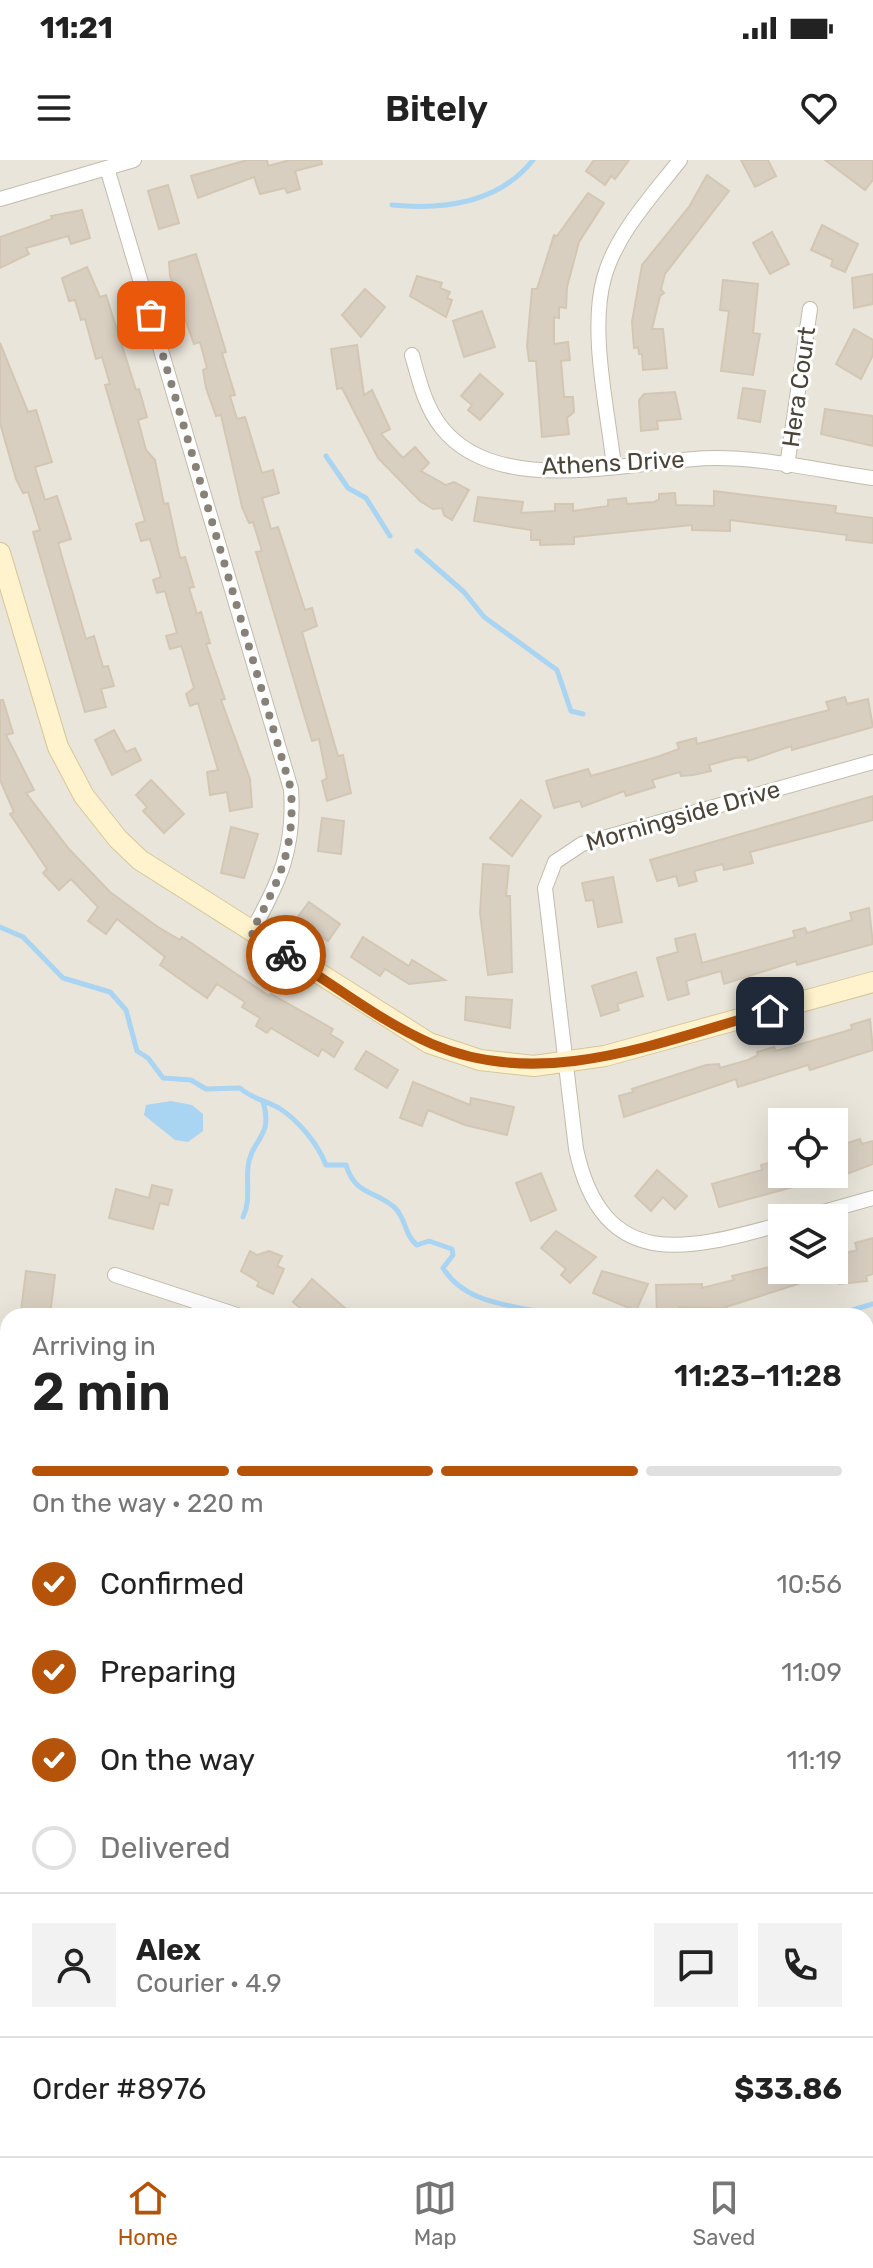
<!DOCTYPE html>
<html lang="en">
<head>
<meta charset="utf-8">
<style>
  :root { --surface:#fff; --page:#f2f2f2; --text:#222; --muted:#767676; --line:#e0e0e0; --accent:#b45309 }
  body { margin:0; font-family:Rubik,sans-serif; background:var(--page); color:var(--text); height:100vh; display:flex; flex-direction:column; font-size:30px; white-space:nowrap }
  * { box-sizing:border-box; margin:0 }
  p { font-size:26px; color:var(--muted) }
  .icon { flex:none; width:44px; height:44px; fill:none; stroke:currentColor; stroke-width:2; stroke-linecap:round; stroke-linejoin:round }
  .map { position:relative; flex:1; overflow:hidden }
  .side { position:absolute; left:0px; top:1148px; width:874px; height:848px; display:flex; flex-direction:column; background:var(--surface); border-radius:24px 24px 0 0; box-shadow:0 8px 32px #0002 }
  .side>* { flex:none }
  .buttons { position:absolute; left:768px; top:948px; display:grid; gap:16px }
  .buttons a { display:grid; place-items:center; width:80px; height:80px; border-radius:0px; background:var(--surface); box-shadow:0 8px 32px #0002; font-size:40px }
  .pin { position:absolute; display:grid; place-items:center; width:68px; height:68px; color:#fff; margin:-34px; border-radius:16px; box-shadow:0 4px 12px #0006 }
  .courier { position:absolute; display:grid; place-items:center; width:80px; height:80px; margin:-40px; border:6px solid #b45309; border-radius:50%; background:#fff; color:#222; box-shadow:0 2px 10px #0007 }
  .head em { font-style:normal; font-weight:600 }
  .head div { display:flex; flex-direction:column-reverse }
  .head { display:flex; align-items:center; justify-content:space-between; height:136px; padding:0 32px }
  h1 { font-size:52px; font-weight:600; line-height:60px }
  .bar { display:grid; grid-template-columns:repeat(4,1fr); gap:12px 8px; align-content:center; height:96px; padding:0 32px }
  .bar i { height:10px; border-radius:6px; background:var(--line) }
  .bar .on { background:var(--accent) }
  .bar p { grid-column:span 4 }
  .line { display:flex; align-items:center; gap:20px; padding:0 32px; border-top:2px solid var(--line) }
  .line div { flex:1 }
  .round { display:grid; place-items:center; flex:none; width:84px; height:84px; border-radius:0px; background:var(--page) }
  ol { padding:0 32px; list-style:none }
  li { display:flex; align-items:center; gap:24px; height:88px }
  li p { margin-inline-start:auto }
  li .icon { padding:8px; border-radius:50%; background:var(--accent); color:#fff; stroke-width:4 }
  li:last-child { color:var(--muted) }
  li i { width:44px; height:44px; border:4px solid var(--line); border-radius:50% }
  .status { display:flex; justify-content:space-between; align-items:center; height:56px; padding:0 40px; background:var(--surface); direction:ltr }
  .status svg { height:22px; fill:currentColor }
  header { display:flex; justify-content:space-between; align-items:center; height:104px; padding:0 32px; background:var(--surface); font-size:36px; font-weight:600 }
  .menu { display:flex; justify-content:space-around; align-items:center; height:112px; border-top:2px solid var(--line); background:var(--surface); font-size:22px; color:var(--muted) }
  .menu a { display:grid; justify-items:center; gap:4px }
  .menu .on { color:var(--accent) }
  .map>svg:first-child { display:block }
</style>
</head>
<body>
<div class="status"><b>11:21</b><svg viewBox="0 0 49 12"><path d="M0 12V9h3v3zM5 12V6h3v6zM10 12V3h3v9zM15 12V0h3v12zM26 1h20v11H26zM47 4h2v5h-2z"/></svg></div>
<header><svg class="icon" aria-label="menu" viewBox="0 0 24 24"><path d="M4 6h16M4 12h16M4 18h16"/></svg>Bitely<svg class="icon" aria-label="heart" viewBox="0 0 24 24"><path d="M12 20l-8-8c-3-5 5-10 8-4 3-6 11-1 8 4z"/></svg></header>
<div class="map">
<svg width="873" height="1996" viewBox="0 0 873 1996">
  <rect width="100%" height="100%" fill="#f6f3ec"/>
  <path fill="#eae5da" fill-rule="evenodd" d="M0,0H873V1996H0ZM782,962H834V1014H782ZM782,1058H834V1110H782ZM8,1156H866V1988H8Z"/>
  <polygon fill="#a9d4f2" points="171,941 192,945 203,954 203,971 188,982 175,980 144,955 146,945"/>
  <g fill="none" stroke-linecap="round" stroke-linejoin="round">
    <g stroke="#a9d4f2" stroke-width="5">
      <path d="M392,45C444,50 499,43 533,0"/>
      <polyline points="326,296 348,328 366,338 390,376"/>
      <polyline points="417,391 464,432 484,457 557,510 571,551 583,554"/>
      <path d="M0,767L23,777L63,818L110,832L126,850L137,891L148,898L163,918L191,920L206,929L240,928C252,939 265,940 279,948C298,960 318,984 326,1005H346C355,1035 374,1030 394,1047C406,1057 404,1075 417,1085L429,1081L452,1089L453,1095L443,1108C463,1140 500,1144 535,1151L542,1156"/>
      <path d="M243,1057C251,1041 246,1024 248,1007C251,979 274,977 263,942"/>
      <polyline points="832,1156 873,1144"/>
    </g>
  </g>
  <g fill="#d8cfc1" stroke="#d3c7b4" stroke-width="2">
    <polygon points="247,0 267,0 268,6 290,0 321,0 322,4 295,11 300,29 287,33 285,28 260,34 254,17 198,38 191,16"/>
    <polygon points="594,0 629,0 615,19 611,16 605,25 586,11"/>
    <polygon points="741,0 768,0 776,16 755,27"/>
    <polygon points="825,0 873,0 873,20 865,30"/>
    <polygon points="707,15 729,31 665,114 661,129 664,133 660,136 652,169 663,169 667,208 643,210 642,194 639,194 638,187 634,188 632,162 642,105 689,47"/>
    <polygon points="168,25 179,63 159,69 148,31"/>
    <polygon points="588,33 604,43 579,82 567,127 566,148 559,147 559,158 554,157 554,184 568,182 570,200 561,201 564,237 573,237 574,252 567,258 569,274 542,277 536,201 529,201 527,186 532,129 537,129 554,75 557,76"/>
    <polygon points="82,50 90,78 71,84 68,76 26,88 29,94 0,108 0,77 52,59 51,56"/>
    <polygon points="822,65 858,84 845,112 831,106 833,100 811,90"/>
    <polygon points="772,72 789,104 770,114 753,83"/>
    <polygon points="196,94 226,192 222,193 235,235 230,236 237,259 245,257 262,313 273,310 279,333 262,338 271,369 278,367 305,450 312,448 317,466 302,472 338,596 343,595 351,633 327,641 322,621 327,618 319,579 312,581 256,392 262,391 253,362 249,363 242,347 221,255 216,256 206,228 203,210 207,208 200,182 194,184 170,116 169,102"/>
    <polygon points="87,107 100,137 106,135 136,230 139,229 147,257 138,260 146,290 155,300 164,344 168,343 180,398 185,397 194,427 189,428 197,454 201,452 210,483 206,484 225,539 221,540 250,619 252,647 230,651 227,632 210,635 207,612 218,610 198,543 190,546 186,534 194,528 183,491 181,486 170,489 166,476 177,473 165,431 157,433 153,420 161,417 150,379 141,381 136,364 145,361 105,225 110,224 102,197 96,199 85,159 81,160 75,140 69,141 62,118"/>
    <polygon points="873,114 873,144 854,148 852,118"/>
    <polygon points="417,116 442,123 440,128 450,132 447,138 452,140 446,157 410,136"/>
    <polygon points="723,120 758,124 753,173 760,174 753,215 721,211 729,151 720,150"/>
    <polygon points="365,129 385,147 361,177 342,155"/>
    <polygon points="482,151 495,187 464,197 453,161"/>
    <polygon points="854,169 873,180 873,195 861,219 836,204"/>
    <polygon points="0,183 28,252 36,250 41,266 52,302 35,307 45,340 57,336 71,379 58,383 86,479 94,476 103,507 108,506 114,526 101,529 106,547 85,552 33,372 40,370 28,332 23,333 16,319 0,263"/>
    <polygon points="357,185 364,235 372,230 390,269 381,274 403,298 415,287 429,303 421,311 446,325 454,322 469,330 452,360 444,355 442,348 433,349 420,341 378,298 342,228 337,229 331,189"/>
    <polygon points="480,214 503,234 480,260 468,250 472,245 461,236"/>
    <polygon points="743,228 765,231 760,262 738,258"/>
    <polygon points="675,232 681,259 657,261 658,269 641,271 639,240 644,234"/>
    <polygon points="825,249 873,256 873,286 821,274"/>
    <polygon points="714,331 836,346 835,353 873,358 873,383 846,380 847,375 730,360 730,371 692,370 692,365 574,377 574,384 540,385 540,380 531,380 531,370 474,361 478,337 523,342 521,353 555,351 555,344 573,344 573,351 608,346 608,340 626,338 627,344 654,342 659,339 659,334 675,333 676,345 714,346"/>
    <polygon points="845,537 847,544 868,539 873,567 792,590 791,586 748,601 747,597 735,598 709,605 711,611 693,615 681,616 680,612 652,620 655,627 626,636 624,631 582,647 580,641 554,648 546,621 588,609 591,616 657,597 679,589 677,583 696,578 697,584 829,550 826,542"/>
    <polygon points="0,540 3,540 13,573 6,575 34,630 26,633 69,689 110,732 158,767 180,780 182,777 269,836 271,834 333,869 330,874 343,882 334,897 322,889 318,896 271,868 267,873 256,866 260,858 242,847 245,842 217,824 207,838 160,805 165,797 117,759 106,774 88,761 98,747 71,719 59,730 43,713 47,709 10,654 14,652 0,620"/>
    <polygon points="114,570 126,592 135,588 141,600 112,615 95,580"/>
    <polygon points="151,620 184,654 164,673 143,651 147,647 136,635"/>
    <polygon points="873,636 873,660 750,692 753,703 724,710 723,704 694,711 697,721 679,726 676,716 657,721 650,700"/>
    <polygon points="521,640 541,656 512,696 490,678"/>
    <polygon points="322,658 344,661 341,694 318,691"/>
    <polygon points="231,667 258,674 244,718 221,713"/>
    <polygon points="483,704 509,706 506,736 510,736 512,812 488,815 480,753"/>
    <polygon points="613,717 622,762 598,767 593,740 586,741 582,723"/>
    <polygon points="309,742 340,764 328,781 297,758"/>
    <polygon points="869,748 873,784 797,805 796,801 724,824 721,811 686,821 689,834 668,840 657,798 678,792 675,779 695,774 702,803 795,777 793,771 805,768 807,773 852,760 850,753"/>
    <polygon points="363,777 409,806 412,800 445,820 409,824 385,809 380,816 351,797"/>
    <polygon points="636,812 643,836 617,844 619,850 601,856 592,826"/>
    <polygon points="466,837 512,840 510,868 465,860"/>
    <polygon points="870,859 873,890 810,910 808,905 738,927 736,919 624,957 619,936 633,932 632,929 706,905 719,904 720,908 748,900 758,895 757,892 774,887 776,891 843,872 852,869 851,865"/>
    <polygon points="366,891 398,910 387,928 355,909"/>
    <polygon points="413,922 470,945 471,938 514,947 507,975 465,965 428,950 422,966 400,958"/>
    <polygon points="860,979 862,984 873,981 873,1004 839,1017 834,1015 834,987"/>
    <polygon points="782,999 782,1014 826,1014 827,1018 719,1047 712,1024 762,1010 761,1005"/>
    <polygon points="657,1010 687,1036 675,1049 663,1037 651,1051 635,1036"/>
    <polygon points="541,1013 556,1050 531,1061 516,1023"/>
    <polygon points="152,1025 172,1030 168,1045 160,1043 153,1069 109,1058 116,1029 149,1038"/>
    <polygon points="556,1071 596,1097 570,1123 561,1115 566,1109 541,1088"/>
    <polygon points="873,1078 873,1114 866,1116 867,1121 839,1124 834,1096 857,1090 855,1083"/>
    <polygon points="250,1091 257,1095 269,1091 282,1096 277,1106 284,1109 273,1134 257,1126 259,1122 241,1111"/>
    <polygon points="782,1104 782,1110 828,1110 829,1114 723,1148 679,1147 680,1156 657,1155 656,1125 702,1124 702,1128 734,1120 732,1116"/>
    <polygon points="26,1111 55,1115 50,1155 21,1151"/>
    <polygon points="602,1111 648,1124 636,1151 593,1133"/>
    <polygon points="312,1119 345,1148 338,1156 309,1156 293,1142"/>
  </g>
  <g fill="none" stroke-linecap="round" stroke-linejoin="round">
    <defs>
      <g id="street">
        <path d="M107,8L291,629C295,689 280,721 251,773"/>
        <polyline points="0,39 134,0"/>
        <path d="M412,195C419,220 425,247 442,268C501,341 636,298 716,298C768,298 822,311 873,318"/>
        <polyline points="787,306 810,149"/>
        <path d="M614,307C608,251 589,172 604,118C616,74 652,36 680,0"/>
        <polyline points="802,1058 873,1038"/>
        <path d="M782,1064C688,1090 603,1114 576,989L545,728L555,702L582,684L873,602"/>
        <polyline points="115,1115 240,1156"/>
        <polyline points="866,1255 873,1256"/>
        <polyline points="0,1419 8,1416"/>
        <polyline points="866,1452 873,1452"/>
        <polyline points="0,1674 8,1684"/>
        <polyline points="0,1939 8,1942"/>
        <polyline points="125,1988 146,1996"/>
        <polyline points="624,1988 673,1996"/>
        <polyline points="28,1996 31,1988"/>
        <polyline points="497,1996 547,1988"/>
      </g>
      <polyline id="secondary" points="0,393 58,587 84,636 118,679 140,700 429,883 480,900 534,906 605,896 873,822"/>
    </defs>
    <use href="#street" stroke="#c2bbae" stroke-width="16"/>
    <use href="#secondary" stroke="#d6c79b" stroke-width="22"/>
    <use href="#street" stroke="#fff" stroke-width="14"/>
    <use href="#secondary" stroke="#fff3cd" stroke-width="20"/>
  </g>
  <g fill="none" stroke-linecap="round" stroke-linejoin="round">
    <path stroke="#878178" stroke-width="8" stroke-dasharray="0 14.4" d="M151,155L291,629C295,690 279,721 251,773L286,795"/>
    <path stroke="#b45309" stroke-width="10" d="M286,795C333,824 381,862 432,884C543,932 661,881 770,851"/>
  </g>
  <g text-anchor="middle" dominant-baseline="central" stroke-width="6" stroke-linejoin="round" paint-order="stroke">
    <g font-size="24" fill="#4b4439" stroke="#fff">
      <text transform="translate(799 227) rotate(-82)">Hera Court</text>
      <text transform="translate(613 303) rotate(-3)">Athens Drive</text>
      <text transform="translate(683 656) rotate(-16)">Morningside Drive</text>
    </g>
  </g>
</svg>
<div class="buttons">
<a><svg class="icon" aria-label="locate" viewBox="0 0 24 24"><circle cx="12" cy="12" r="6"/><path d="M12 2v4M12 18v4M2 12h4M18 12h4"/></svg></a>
<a><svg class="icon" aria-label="layers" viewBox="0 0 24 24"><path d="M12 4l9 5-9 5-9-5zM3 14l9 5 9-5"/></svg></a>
</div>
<div class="pin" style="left:151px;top:155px;background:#ea580c"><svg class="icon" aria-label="bag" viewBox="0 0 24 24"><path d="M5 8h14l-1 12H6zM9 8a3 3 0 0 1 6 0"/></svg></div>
<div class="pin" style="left:770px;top:851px;background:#1f2937"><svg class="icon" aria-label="home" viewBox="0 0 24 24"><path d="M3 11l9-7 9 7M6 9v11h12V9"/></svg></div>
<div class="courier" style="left:286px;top:795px"><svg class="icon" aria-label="bike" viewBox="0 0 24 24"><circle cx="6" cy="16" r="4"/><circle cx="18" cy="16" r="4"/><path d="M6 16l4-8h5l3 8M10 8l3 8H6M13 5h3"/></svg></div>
<section class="side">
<div class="head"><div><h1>2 min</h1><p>Arriving in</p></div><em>11:23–11:28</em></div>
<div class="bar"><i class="on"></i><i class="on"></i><i class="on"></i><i></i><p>On the way · 220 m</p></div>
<ol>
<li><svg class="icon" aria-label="check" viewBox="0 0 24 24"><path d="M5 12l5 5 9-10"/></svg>Confirmed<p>10:56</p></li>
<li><svg class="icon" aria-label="check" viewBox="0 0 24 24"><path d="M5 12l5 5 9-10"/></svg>Preparing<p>11:09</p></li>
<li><svg class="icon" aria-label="check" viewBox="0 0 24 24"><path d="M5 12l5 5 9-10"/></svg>On the way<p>11:19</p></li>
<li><i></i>Delivered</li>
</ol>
<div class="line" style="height:144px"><a class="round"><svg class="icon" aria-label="person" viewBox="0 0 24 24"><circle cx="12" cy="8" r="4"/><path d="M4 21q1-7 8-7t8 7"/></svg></a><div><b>Alex</b><p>Courier · 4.9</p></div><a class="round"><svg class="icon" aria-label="chat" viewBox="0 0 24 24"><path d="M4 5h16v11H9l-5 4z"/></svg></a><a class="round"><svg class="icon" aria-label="phone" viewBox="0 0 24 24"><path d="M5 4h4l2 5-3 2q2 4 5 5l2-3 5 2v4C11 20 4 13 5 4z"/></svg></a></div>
<div class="line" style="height:104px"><div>Order #8976</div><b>$33.86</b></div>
</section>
</div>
<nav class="menu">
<a class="on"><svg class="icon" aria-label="home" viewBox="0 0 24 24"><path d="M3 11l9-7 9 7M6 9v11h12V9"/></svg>Home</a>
<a><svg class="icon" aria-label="map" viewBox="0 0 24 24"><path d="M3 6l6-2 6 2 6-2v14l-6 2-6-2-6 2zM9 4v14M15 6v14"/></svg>Map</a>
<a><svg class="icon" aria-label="saved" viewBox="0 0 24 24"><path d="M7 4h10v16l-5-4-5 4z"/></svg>Saved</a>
</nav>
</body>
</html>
